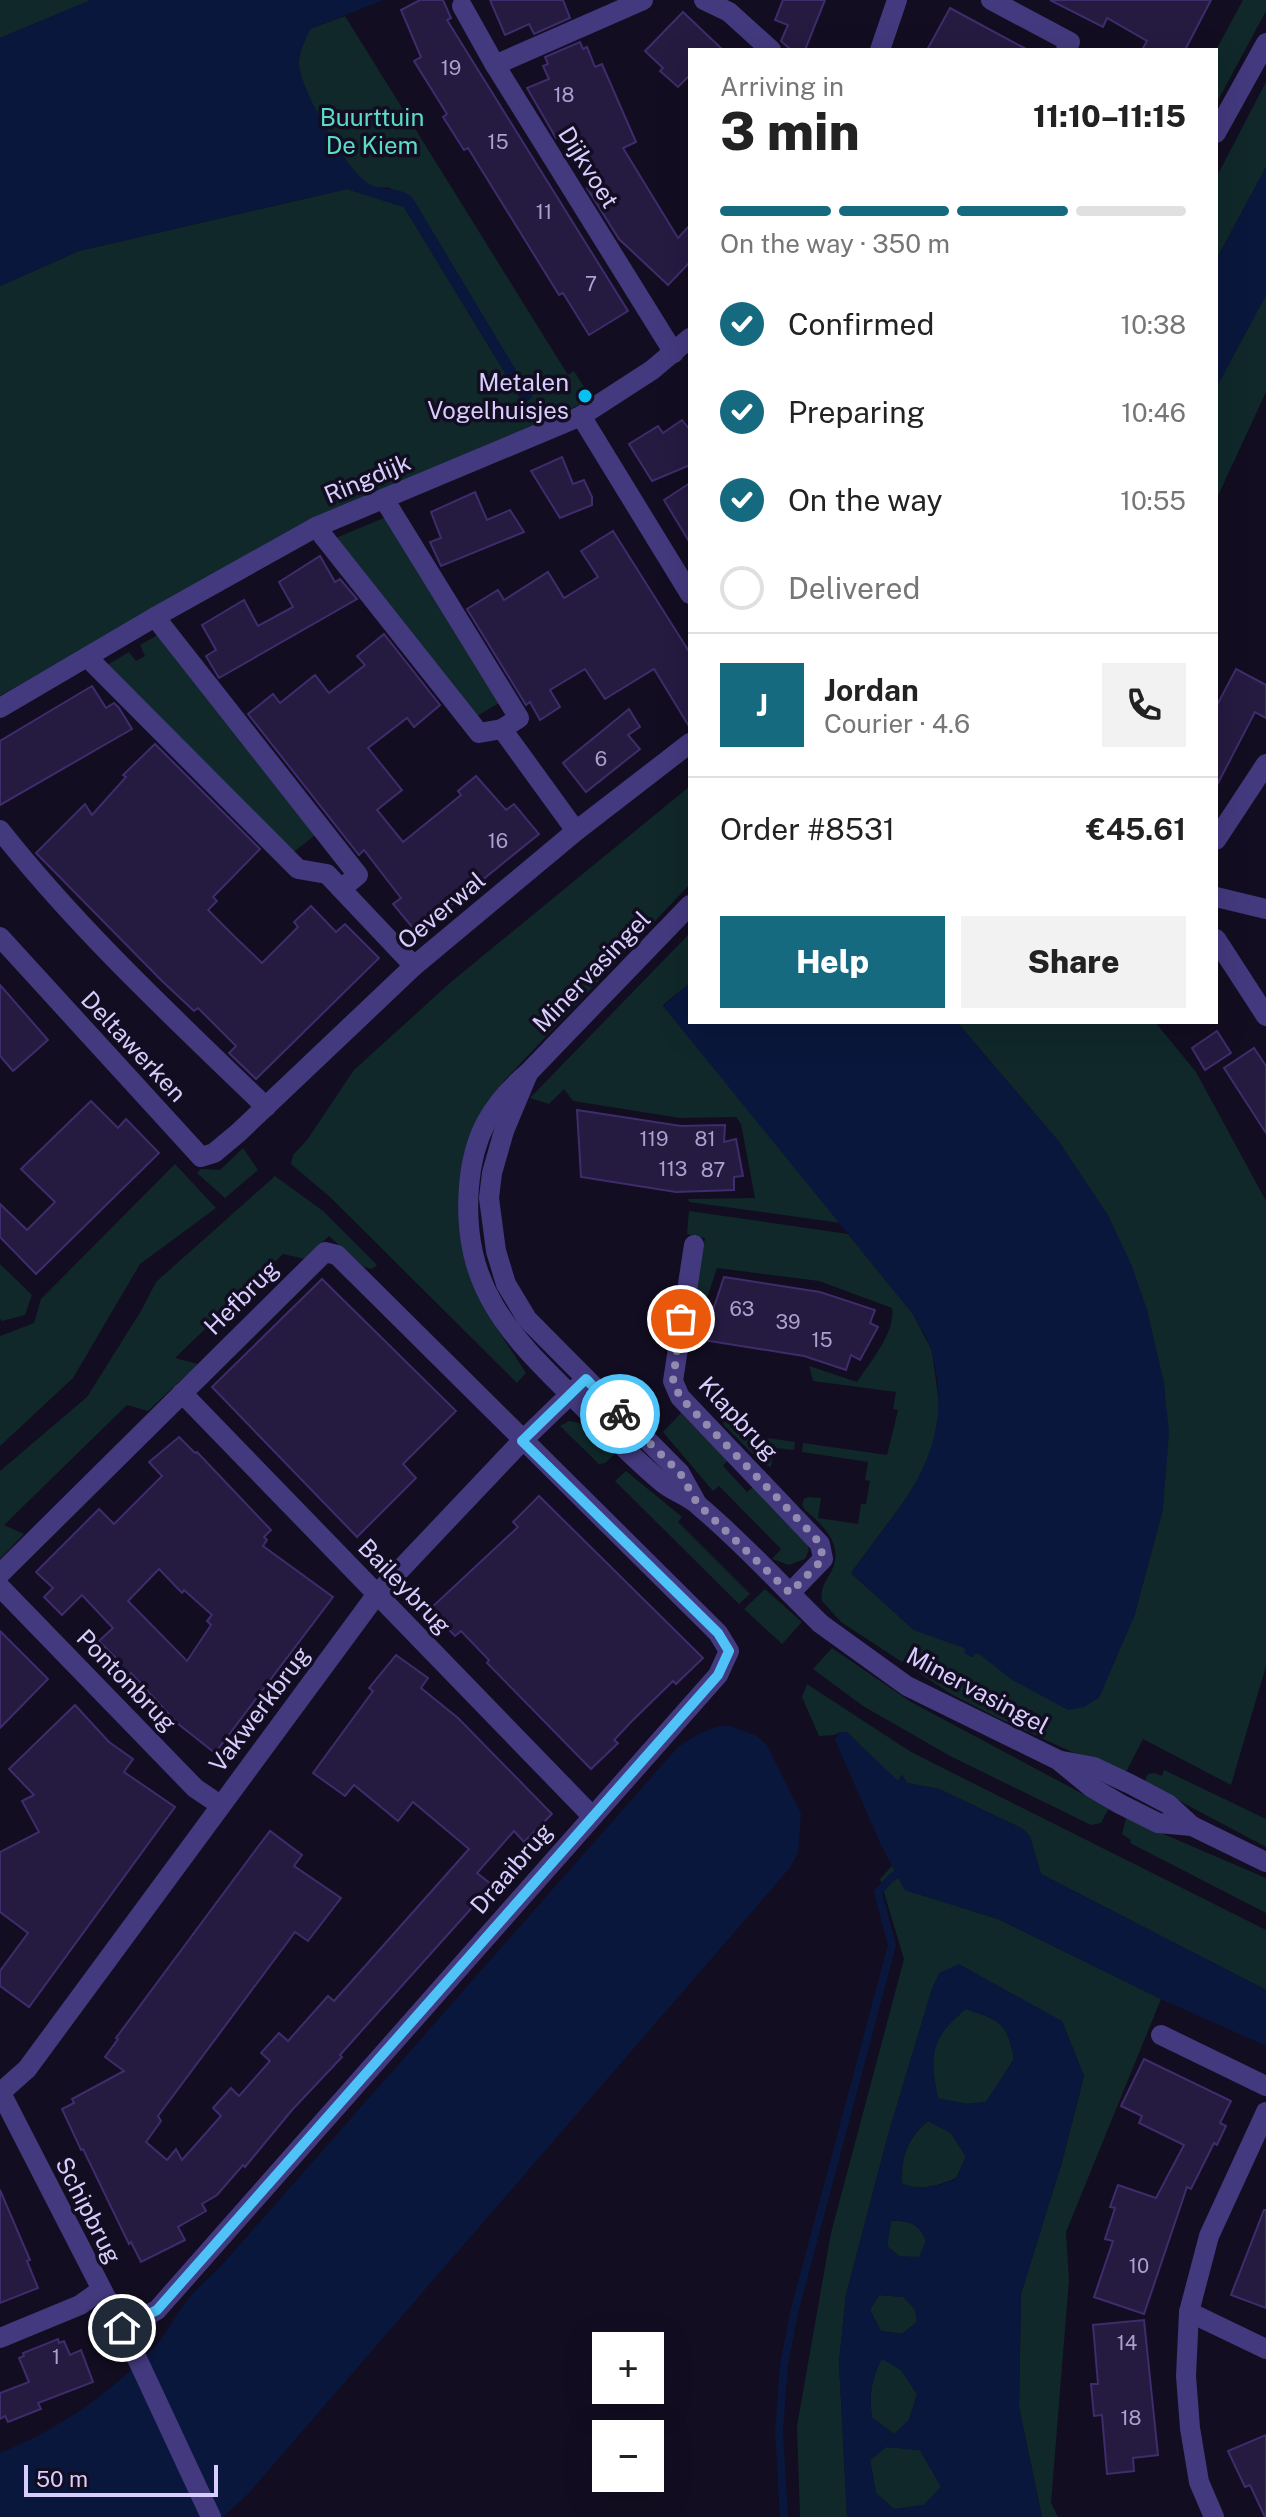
<!DOCTYPE html>
<html lang="en">
<head>
<meta charset="utf-8">
<style>
  :root { --surface:#fff; --page:#f2f2f2; --text:#222; --muted:#767676; --line:#e0e0e0; --accent:#156a80 }
  body { margin:0; font-family:"Public Sans",sans-serif; background:var(--page); color:var(--text); height:100vh; display:flex; flex-direction:column; font-size:30px; white-space:nowrap }
  * { box-sizing:border-box; margin:0 }
  p { font-size:26px; color:var(--muted) }
  .icon { flex:none; width:44px; height:44px; fill:none; stroke:currentColor; stroke-width:2; stroke-linecap:round; stroke-linejoin:round }
  .map { position:relative; flex:1; overflow:hidden }
  .sheet { position:absolute; left:688px; top:48px; width:530px; height:976px; display:flex; flex-direction:column; background:var(--surface); border-radius:0px; box-shadow:0 8px 32px #0002 }
  .sheet>* { flex:none }
  .tools { position:absolute; left:592px; top:2332px; display:grid; gap:16px }
  .tools a { display:grid; place-items:center; width:72px; height:72px; border-radius:0px; background:var(--surface); box-shadow:0 8px 32px #0002; font-size:40px }
  .scale { position:absolute; left:24px; bottom:20px; width:194px; box-sizing:border-box; padding-left:8px; border:4px solid #d8cdfe; border-top:0; font-size:22px; line-height:28px; white-space:nowrap; color:#d8cdfe; -webkit-text-stroke:6px #120d20; paint-order:stroke }
  .pin { position:absolute; display:grid; place-items:center; width:68px; height:68px; color:#fff; margin:-34px; border:4px solid #fff; border-radius:50%; box-shadow:0 2px 8px #0007 }
  .courier { position:absolute; display:grid; place-items:center; width:80px; height:80px; margin:-40px; border:6px solid #4fc3f7; border-radius:50%; background:#fff; color:#222; box-shadow:0 2px 10px #0007 }
  .overview em { font-style:normal; font-weight:800 }
  .overview div { display:flex; flex-direction:column-reverse }
  .overview { display:flex; align-items:center; justify-content:space-between; height:136px; padding:0 32px }
  h1 { font-size:52px; font-weight:800; line-height:60px }
  .bar { display:grid; grid-template-columns:repeat(4,1fr); gap:12px 8px; align-content:center; height:96px; padding:0 32px }
  .bar i { height:10px; border-radius:6px; background:var(--line) }
  .bar .selected { background:var(--accent) }
  .bar p { grid-column:span 4 }
  .line { display:flex; align-items:center; gap:20px; padding:0 32px; border-top:2px solid var(--line) }
  .line div { flex:1 }
  .round { display:grid; place-items:center; flex:none; width:84px; height:84px; border-radius:0px; background:var(--page) }
  ol { padding:0 32px; list-style:none }
  li { display:flex; align-items:center; gap:24px; height:88px }
  li p { margin-inline-start:auto }
  li .icon { padding:8px; border-radius:50%; background:var(--accent); color:#fff; stroke-width:4 }
  li:last-child { color:var(--muted) }
  li i { width:44px; height:44px; border:4px solid var(--line); border-radius:50% }
  .primary-button { display:flex; gap:16px; margin-top:auto; padding:16px 32px }
  .primary-button a { flex:1; height:92px; border-radius:0px; background:var(--accent); color:#fff; font-size:32px; font-weight:800; line-height:92px; text-align:center }
  .primary-button a+a { background:var(--page); color:var(--text) }
  .map>svg:first-child { display:block }
</style>
</head>
<body>
<div class="map">
<svg width="1266" height="2517" viewBox="0 0 1266 2517">
  <rect width="100%" height="100%" fill="#120d20"/>
  <g fill="#10282a">
    <polygon points="0,0 91,0 0,38"/>
    <polygon points="1243,0 1266,0 1266,11 1216,104 1216,50"/>
    <path d="M345,16L568,375L574,371L591,398L554,418L303,523L0,696V286L79,251L347,189L404,207L524,404L532,397L489,327L391,188C386,187 377,188 372,187C351,179 299,88 299,65C298,52 305,41 310,29Z"/>
    <polygon points="1266,82 1266,167 1216,260 1216,178"/>
    <polygon points="1266,295 1266,392 1216,500 1216,388"/>
    <polygon points="391,515 504,700 472,719 331,540"/>
    <polygon points="161,633 319,832 290,855 102,668 129,652 136,661 145,656 140,645"/>
    <polygon points="690,786 690,884 503,1082 464,1153 462,1188 485,1310 526,1373 517,1383 330,1197 291,1164 293,1155 307,1140 354,1070 451,982"/>
    <polygon points="690,933 690,983 663,1005 841,1223 689,1202 688,1199 755,1198 741,1124 736,1117 680,1118 573,1101 564,1089 549,1104 530,1098"/>
    <path d="M957,1022H1155L1196,1072L1266,1201V1666L1231,1785L1143,1739L1125,1774L1105,1763L1074,1753L1000,1719L951,1694L841,1622L822,1601C820,1587 826,1582 832,1570C844,1545 823,1525 805,1510L802,1505L804,1499L808,1497L821,1498L818,1518L858,1524L861,1504H866L870,1481L865,1480L868,1462L802,1452L803,1443L887,1455L898,1410L893,1409L896,1392L813,1381L809,1366L857,1382C870,1362 896,1332 892,1308L819,1281L717,1268L692,1343H687L705,1238L687,1234L689,1211L848,1234L913,1314L932,1351L940,1411L932,1450L917,1484L851,1573L914,1630L962,1647L966,1649L965,1653L972,1657L976,1653L981,1655L1014,1681L1134,1617L1163,1509L1153,1343L1147,1310L1060,1143Z"/>
    <polygon points="243,1148 258,1170 225,1198 197,1173 201,1169 220,1170"/>
    <polygon points="175,1164 216,1208 140,1264 73,1378 0,1446 0,1336 34,1323 41,1299"/>
    <polygon points="275,1176 323,1211 377,1265 372,1269 364,1267 329,1236 305,1259 283,1254 175,1358 198,1364 148,1411 127,1405 4,1525 24,1534 0,1559 0,1471 87,1397 141,1311 156,1282"/>
    <polygon points="0,1264 32,1295 25,1315 2,1321 0,1319"/>
    <polygon points="681,1413 728,1460 723,1466 747,1492 754,1486 807,1544 809,1550 805,1559 789,1565 772,1559 781,1549 719,1486 713,1491 663,1432"/>
    <polygon points="725,1413 741,1416 739,1434 795,1442 794,1450 774,1448 771,1467 763,1464 724,1425 722,1420"/>
    <path d="M569,1421C592,1424 601,1436 617,1452L605,1463L599,1464L560,1426Z"/>
    <polygon points="626,1471 682,1517 678,1522 750,1594 739,1604 615,1481"/>
    <polygon points="765,1589 802,1622 782,1644 744,1609"/>
    <polygon points="832,1648 911,1702 1109,1808 1101,1823 1091,1825 952,1757 863,1706 813,1669"/>
    <polygon points="807,1684 911,1752 1266,1930 1266,1990 1041,1874 1030,1837 1023,1829 939,1789 907,1783 902,1775 898,1781 839,1732 835,1735 819,1736 802,1697"/>
    <polygon points="1164,1770 1266,1819 1266,1847 1144,1782 1148,1774 1154,1773 1162,1776"/>
    <polygon points="1126,1818 1266,1878 1266,1913 1130,1843 1131,1840 1122,1834"/>
    <polygon points="892,1866 905,1890 998,1919 1161,1999 1066,2232 1069,2280 1051,2503 1058,2517 1042,2517 1019,2407 1021,2294 1062,2162 1084,2076 1062,2021 932,1989 888,2135 846,2295 839,2362 847,2517 800,2517 797,2426 831,2233 904,1959 880,1879"/>
    <path d="M966,2009C1001,2021 1007,2022 1014,2059L986,2102L967,2104L938,2099C929,2055 930,2038 966,2009Z"/>
    <path d="M928,2121L951,2133L966,2157L956,2178C937,2186 922,2191 902,2184C901,2156 907,2139 928,2121Z"/>
    <path d="M891,2221C910,2221 919,2223 926,2241L919,2258L899,2256L887,2246Z"/>
    <polygon points="879,2295 903,2297 915,2309 917,2322 902,2334 881,2331 870,2310"/>
    <path d="M882,2358L901,2370L917,2394L909,2420L894,2434L872,2418C869,2395 871,2379 882,2358Z"/>
    <polygon points="886,2447 920,2450 941,2487 924,2505 894,2509 876,2493 870,2460"/>
  </g>
  <g fill="#0a173c" fill-rule="evenodd">
    <path d="M91,0H384L310,29C305,41 298,51 299,64C299,88 349,175 371,185C385,192 395,185 412,197L532,397L524,404L404,207L347,189L79,251L0,286V38Z"/>
    <polygon points="1266,167 1266,295 1216,388 1216,260"/>
    <path d="M690,983V1022H957L1060,1143L1108,1215L1132,1266L1147,1310L1164,1382L1169,1433L1163,1509L1134,1617L1099,1698L1084,1707L1068,1710L1014,1681L981,1655L976,1653L973,1657L964,1653L966,1649L962,1647L914,1630L851,1573C904,1501 957,1450 932,1353C929,1339 919,1326 913,1314L663,1006Z"/>
    <path d="M728,1725L757,1736L767,1745L801,1814L798,1853L789,1869L248,2494L223,2517H0V2453C60,2429 114,2391 157,2344C168,2331 175,2316 185,2303C195,2290 208,2279 220,2267L678,1747C695,1736 708,1727 728,1725Z"/>
    <polygon points="839,1732 847,1732 898,1781 903,1775 907,1783 939,1789 1023,1829 1030,1837 1041,1874 1266,1990 1266,2046 1161,1999 998,1919 905,1890 881,1845 835,1740"/>
    <path d="M959,1964L1062,2021L1084,2076L1062,2162L1021,2294L1019,2407L1042,2517H847L839,2362L846,2295L888,2135L932,1989L939,1973ZM966,2009C1001,2020 1007,2022 1014,2059L986,2102L967,2104L938,2098C929,2055 930,2038 966,2009ZM928,2121L951,2133L966,2157L956,2179C937,2186 921,2192 902,2183C901,2156 907,2138 928,2121ZM891,2221C910,2220 919,2224 926,2241L919,2257L899,2256L887,2247ZM879,2295L903,2297L915,2309L917,2322L902,2334L881,2331L870,2310ZM882,2359L901,2370L917,2394L909,2420L894,2434L872,2417C869,2395 871,2379 882,2359ZM886,2447L920,2450L941,2487L924,2505L894,2509L876,2493L870,2460Z"/>
  </g>
  <g fill="none" stroke-linecap="round" stroke-linejoin="round">
    <polyline stroke="#0a173c" stroke-width="8" points="784,2517 779,2431 784,2365 794,2313 892,1945 878,1892 891,1878 904,1870"/>
  </g>
  <g fill="#251a40" stroke="#3f2c6c" stroke-width="2" fill-rule="evenodd">
    <polygon points="420,0 443,0 451,18 447,20 628,311 589,335 563,293 559,295 468,148 464,150 443,117 447,114 414,61 421,57 401,10"/>
    <polygon points="490,0 563,0 570,18 534,34 529,24 505,35"/>
    <polygon points="783,0 825,0 805,50 791,50 781,41 788,25 775,20"/>
    <polygon points="1050,0 1211,0 1185,50 1142,50 1147,41 1107,18 1103,27"/>
    <polygon points="950,8 998,34 1028,50 927,50"/>
    <polygon points="683,12 723,50 690,50 690,75 678,87 660,71 663,68 645,51"/>
    <polygon points="580,42 583,49 587,47 595,67 602,64 636,142 623,148 678,238 690,225 690,262 668,285 619,239 587,188 594,184 572,131 556,138 527,88 549,79 543,66 548,64 545,57"/>
    <polygon points="682,420 690,430 690,465 652,481 629,444 658,426 663,433"/>
    <polygon points="562,457 573,484 584,480 592,497 592,505 560,518 531,471"/>
    <polygon points="690,483 690,543 664,500"/>
    <polygon points="475,492 487,520 510,510 524,532 441,566 430,542 441,538 431,512"/>
    <polygon points="613,531 690,653 690,728 654,669 605,699 585,669 550,690 560,707 540,720 530,702 526,705 467,609 498,590 504,600 548,572 564,598 598,577 581,551"/>
    <polygon points="320,556 335,582 340,579 357,599 219,678 206,656 216,650 202,625 244,600 258,626 293,607 279,582"/>
    <polygon points="384,634 440,705 414,727 407,718 368,748 402,790 377,810 403,842 461,795 458,791 476,776 506,810 514,804 539,834 417,933 393,904 401,898 364,850 359,855 248,714 273,694 280,703 315,675 329,693 365,665 357,656"/>
    <polygon points="1236,669 1266,685 1266,718 1255,712 1216,787 1216,707"/>
    <polygon points="92,686 106,708 114,703 119,708 132,729 0,805 0,741"/>
    <polygon points="629,709 640,727 628,735 640,749 586,792 563,763"/>
    <polygon points="155,744 260,849 213,897 217,901 208,910 235,937 262,963 298,927 294,922 311,906 336,932 345,924 379,958 256,1079 229,1053 236,1046 198,1008 194,1011 162,981 36,853 85,804 92,815 126,777 123,775"/>
    <polygon points="0,985 48,1040 13,1071 0,1056"/>
    <polygon points="1217,1031 1231,1053 1205,1070 1192,1048"/>
    <polygon points="1254,1048 1266,1066 1266,1133 1224,1068"/>
    <polygon points="91,1101 118,1128 126,1119 159,1153 36,1274 0,1237 0,1204 27,1230 55,1202 21,1169"/>
    <polygon points="577,1110 681,1126 725,1125 724,1142 736,1139 743,1176 734,1177 734,1190 676,1192 581,1177"/>
    <polygon points="724,1277 820,1292 875,1310 870,1323 878,1327 860,1360 851,1355 846,1370 804,1356 703,1340"/>
    <polygon points="322,1279 456,1411 403,1464 416,1478 357,1537 212,1387"/>
    <path d="M179,1437L195,1453L197,1452L271,1530L264,1537L267,1540L263,1546L333,1597L215,1753L177,1723L131,1673L129,1675L113,1659L115,1657L99,1641L113,1628L82,1595L62,1615L44,1597L53,1588L36,1572L99,1509L114,1524L162,1476L149,1462ZM159,1569L182,1593L184,1590L212,1615L207,1621L211,1625L187,1661L128,1601Z"/>
    <polygon points="539,1496 703,1658 676,1684 673,1681 632,1721 614,1740 618,1743 591,1769 487,1663 489,1660 461,1631 455,1636 429,1610 518,1527 513,1522"/>
    <polygon points="0,1631 48,1679 0,1728"/>
    <polygon points="396,1655 428,1678 421,1688 458,1718 552,1814 524,1842 514,1831 477,1873 491,1884 477,1902 356,2037 340,2055 342,2057 292,2110 245,2167 243,2165 217,2195 202,2204 206,2211 178,2227 185,2240 141,2262 131,2242 129,2244 83,2149 81,2150 62,2109 74,2103 72,2099 124,2071 105,2057 118,2039 116,2038 257,1848 270,1831 302,1855 294,1866 341,1898 308,1941 295,1932 158,2116 161,2121 146,2142 167,2160 176,2149 182,2160 221,2116 213,2108 231,2088 239,2096 270,2061 261,2053 279,2033 288,2041 328,1996 334,2001 469,1849 413,1802 398,1821 354,1785 345,1796 313,1773 373,1691 369,1688"/>
    <polygon points="75,1705 109,1742 133,1759 124,1772 175,1807 29,2007 0,1986 0,1971 28,1933 0,1912 0,1852 39,1832 22,1801 34,1795 9,1769"/>
    <polygon points="1144,2059 1231,2101 1220,2123 1226,2126 1217,2145 1214,2143 1191,2189 1187,2187 1144,2314 1094,2297 1113,2241 1105,2239 1115,2208 1110,2207 1118,2185 1156,2198 1184,2145 1139,2123 1142,2116 1121,2106"/>
    <polygon points="0,2190 30,2260 27,2261 38,2288 0,2303"/>
    <polygon points="1264,2210 1266,2210 1266,2308 1231,2295"/>
    <polygon points="1144,2320 1158,2455 1133,2458 1134,2471 1107,2474 1102,2415 1094,2416 1091,2384 1098,2384 1093,2325"/>
    <polygon points="58,2339 59,2343 64,2341 70,2355 81,2350 93,2382 38,2403 41,2409 8,2422 5,2416 0,2419 0,2393 29,2382 19,2358 24,2356 23,2353"/>
    <polygon points="1266,2435 1266,2517 1265,2517 1250,2485 1245,2487 1228,2451"/>
  </g>
  <g fill="none" stroke-linecap="round" stroke-linejoin="round">
    <g stroke="#43397e" stroke-width="20">
      <polyline points="704,0 729,12 771,50"/>
      <polyline points="991,0 1070,42 1066,50"/>
      <polyline points="462,6 495,65 674,353"/>
      <polyline points="880,50 897,0"/>
      <polyline points="495,65 643,0"/>
      <polyline points="1216,133 1266,43"/>
      <polyline points="581,416 690,594"/>
      <polyline points="384,499 519,718 502,729"/>
      <polyline points="316,527 479,733 502,729 576,831"/>
      <polyline points="155,617 358,875 341,889"/>
      <polyline points="87,657 298,869 327,874 414,966"/>
      <polyline points="0,708 155,617 316,527 581,416 652,370 690,338"/>
      <path d="M0,830C79,930 174,1018 266,1107"/>
      <polyline points="1216,840 1266,764"/>
      <polyline points="1216,897 1266,909"/>
      <path d="M690,905L529,1072C491,1104 473,1136 469,1186C461,1290 512,1337 580,1404C607,1431 634,1459 663,1483C674,1492 689,1496 699,1506C742,1542 781,1585 821,1624L907,1686L1058,1760L1091,1787L1120,1804L1158,1823L1192,1826"/>
      <polyline points="0,937 201,1157 214,1153 238,1133 414,966 576,831 690,743"/>
      <polyline points="1216,939 1266,1016"/>
      <polyline points="527,1076 504,1131 492,1173 489,1198 496,1251 506,1284 527,1319 680,1473 696,1502"/>
      <polyline points="694,1245 673,1381 680,1397 820,1544 823,1559 790,1593"/>
      <polyline points="182,1393 592,1816"/>
      <polyline points="0,1574 325,1252 337,1255 718,1633 729,1651 718,1675 157,2310 122,2328"/>
      <polyline points="0,1587 195,1788 220,1805"/>
      <polyline points="1062,1761 1094,1767 1130,1784 1168,1804 1192,1826 1266,1862"/>
      <polyline points="1161,2035 1266,2086"/>
      <polyline points="0,2091 134,2352 211,2517"/>
      <polyline points="0,2093 27,2069 377,1594 522,1441 586,1379"/>
      <polyline points="1189,2312 1266,2349"/>
      <polyline points="0,2338 80,2305 101,2290"/>
      <polyline points="1214,2517 1199,2482 1190,2428 1186,2376 1189,2312 1209,2236 1266,2112"/>
    </g>
  </g>
  <g fill="none" stroke-linecap="round" stroke-linejoin="round">
    <polyline stroke="#938ab0" stroke-width="8" stroke-dasharray="0 14.4" points="620,1414 680,1473 697,1503 790,1593 823,1559 820,1544 813,1535 680,1397 673,1381 681,1319"/>
    <polyline stroke="#4fc3f7" stroke-width="10" points="122,2328 157,2310 718,1675 729,1651 718,1633 522,1441 586,1379 620,1414"/>
  </g>
  <circle fill="#05c2f2" stroke="#120d20" stroke-width="3" cx="585" cy="396" r="8"/>
  <g text-anchor="middle" dominant-baseline="central" stroke-width="7" stroke-linejoin="round" paint-order="stroke">
    <g font-size="20" fill="#aba0ce">
      <text x="451" y="68">19</text>
      <text x="564" y="95">18</text>
      <text x="498" y="142">15</text>
      <text x="544" y="212">11</text>
      <text x="591" y="284">7</text>
      <text x="601" y="759">6</text>
      <text x="498" y="841">16</text>
      <text x="654" y="1139">119</text>
      <text x="705" y="1139">81</text>
      <text x="673" y="1169">113</text>
      <text x="713" y="1170">87</text>
      <text x="742" y="1309">63</text>
      <text x="788" y="1322">39</text>
      <text x="822" y="1340">15</text>
      <text x="1139" y="2266">10</text>
      <text x="1127" y="2343">14</text>
      <text x="56" y="2357">1</text>
      <text x="1131" y="2418">18</text>
    </g>
    <g font-size="24" fill="#5bdcc9" stroke="#120d20">
      <text x="372" y="117">Buurttuin<tspan x="372" dy="28">De Kiem</tspan></text>
    </g>
    <g font-size="24" fill="#d8cdfe" stroke="#120d20">
      <text transform="translate(589 167) rotate(58)">Dijkvoet</text>
      <text transform="translate(367 478) rotate(-23)">Ringdijk</text>
      <text transform="translate(441 910) rotate(-40)">Oeverwal</text>
      <text transform="translate(591 971) rotate(-46)">Minervasingel</text>
      <text transform="translate(134 1046) rotate(47)">Deltawerken</text>
      <text transform="translate(241 1297) rotate(-45)">Hefbrug</text>
      <text transform="translate(739 1418) rotate(47)">Klapbrug</text>
      <text transform="translate(405 1586) rotate(46)">Baileybrug</text>
      <text transform="translate(127 1680) rotate(46)">Pontonbrug</text>
      <text transform="translate(978 1690) rotate(28)">Minervasingel</text>
      <text transform="translate(259 1709) rotate(-53)">Vakwerkbrug</text>
      <text transform="translate(511 1868) rotate(-49)">Draaibrug</text>
      <text transform="translate(89 2210) rotate(63)">Schipbrug</text>
    </g>
    <g font-size="24" fill="#d8cdfe" stroke="#120d20" text-anchor="end">
      <text x="569" y="382">Metalen<tspan x="569" dy="28">Vogelhuisjes</tspan></text>
    </g>
  </g>
</svg>
<div class="tools">
<a>+</a>
<a>−</a>
</div>
<div class="scale">50 m</div>
<div class="pin" style="left:681px;top:1319px;background:#ea580c"><svg class="icon" aria-label="bag" viewBox="0 0 24 24"><path d="M5 8h14l-1 12H6zM9 8a3 3 0 0 1 6 0"/></svg></div>
<div class="pin" style="left:122px;top:2328px;background:#1f2937"><svg class="icon" aria-label="home" viewBox="0 0 24 24"><path d="M3 11l9-7 9 7M6 9v11h12V9"/></svg></div>
<div class="courier" style="left:620px;top:1414px"><svg class="icon" aria-label="bike" viewBox="0 0 24 24"><circle cx="6" cy="16" r="4"/><circle cx="18" cy="16" r="4"/><path d="M6 16l4-8h5l3 8M10 8l3 8H6M13 5h3"/></svg></div>
<section class="sheet">
<div class="overview"><div><h1>3 min</h1><p>Arriving in</p></div><em>11:10–11:15</em></div>
<div class="bar"><i class="selected"></i><i class="selected"></i><i class="selected"></i><i></i><p>On the way · 350 m</p></div>
<ol>
<li><svg class="icon" aria-label="check" viewBox="0 0 24 24"><path d="M5 12l5 5 9-10"/></svg>Confirmed<p>10:38</p></li>
<li><svg class="icon" aria-label="check" viewBox="0 0 24 24"><path d="M5 12l5 5 9-10"/></svg>Preparing<p>10:46</p></li>
<li><svg class="icon" aria-label="check" viewBox="0 0 24 24"><path d="M5 12l5 5 9-10"/></svg>On the way<p>10:55</p></li>
<li><i></i>Delivered</li>
</ol>
<div class="line" style="height:144px"><b class="round" style="background:var(--accent);color:#fff">J</b><div><b>Jordan</b><p>Courier · 4.6</p></div><a class="round"><svg class="icon" aria-label="phone" viewBox="0 0 24 24"><path d="M5 4h4l2 5-3 2q2 4 5 5l2-3 5 2v4C11 20 4 13 5 4z"/></svg></a></div>
<div class="line" style="height:104px"><div>Order #8531</div><b>€45.61</b></div>
<div class="primary-button"><a>Help</a><a>Share</a></div>
</section>
</div>
</body>
</html>
